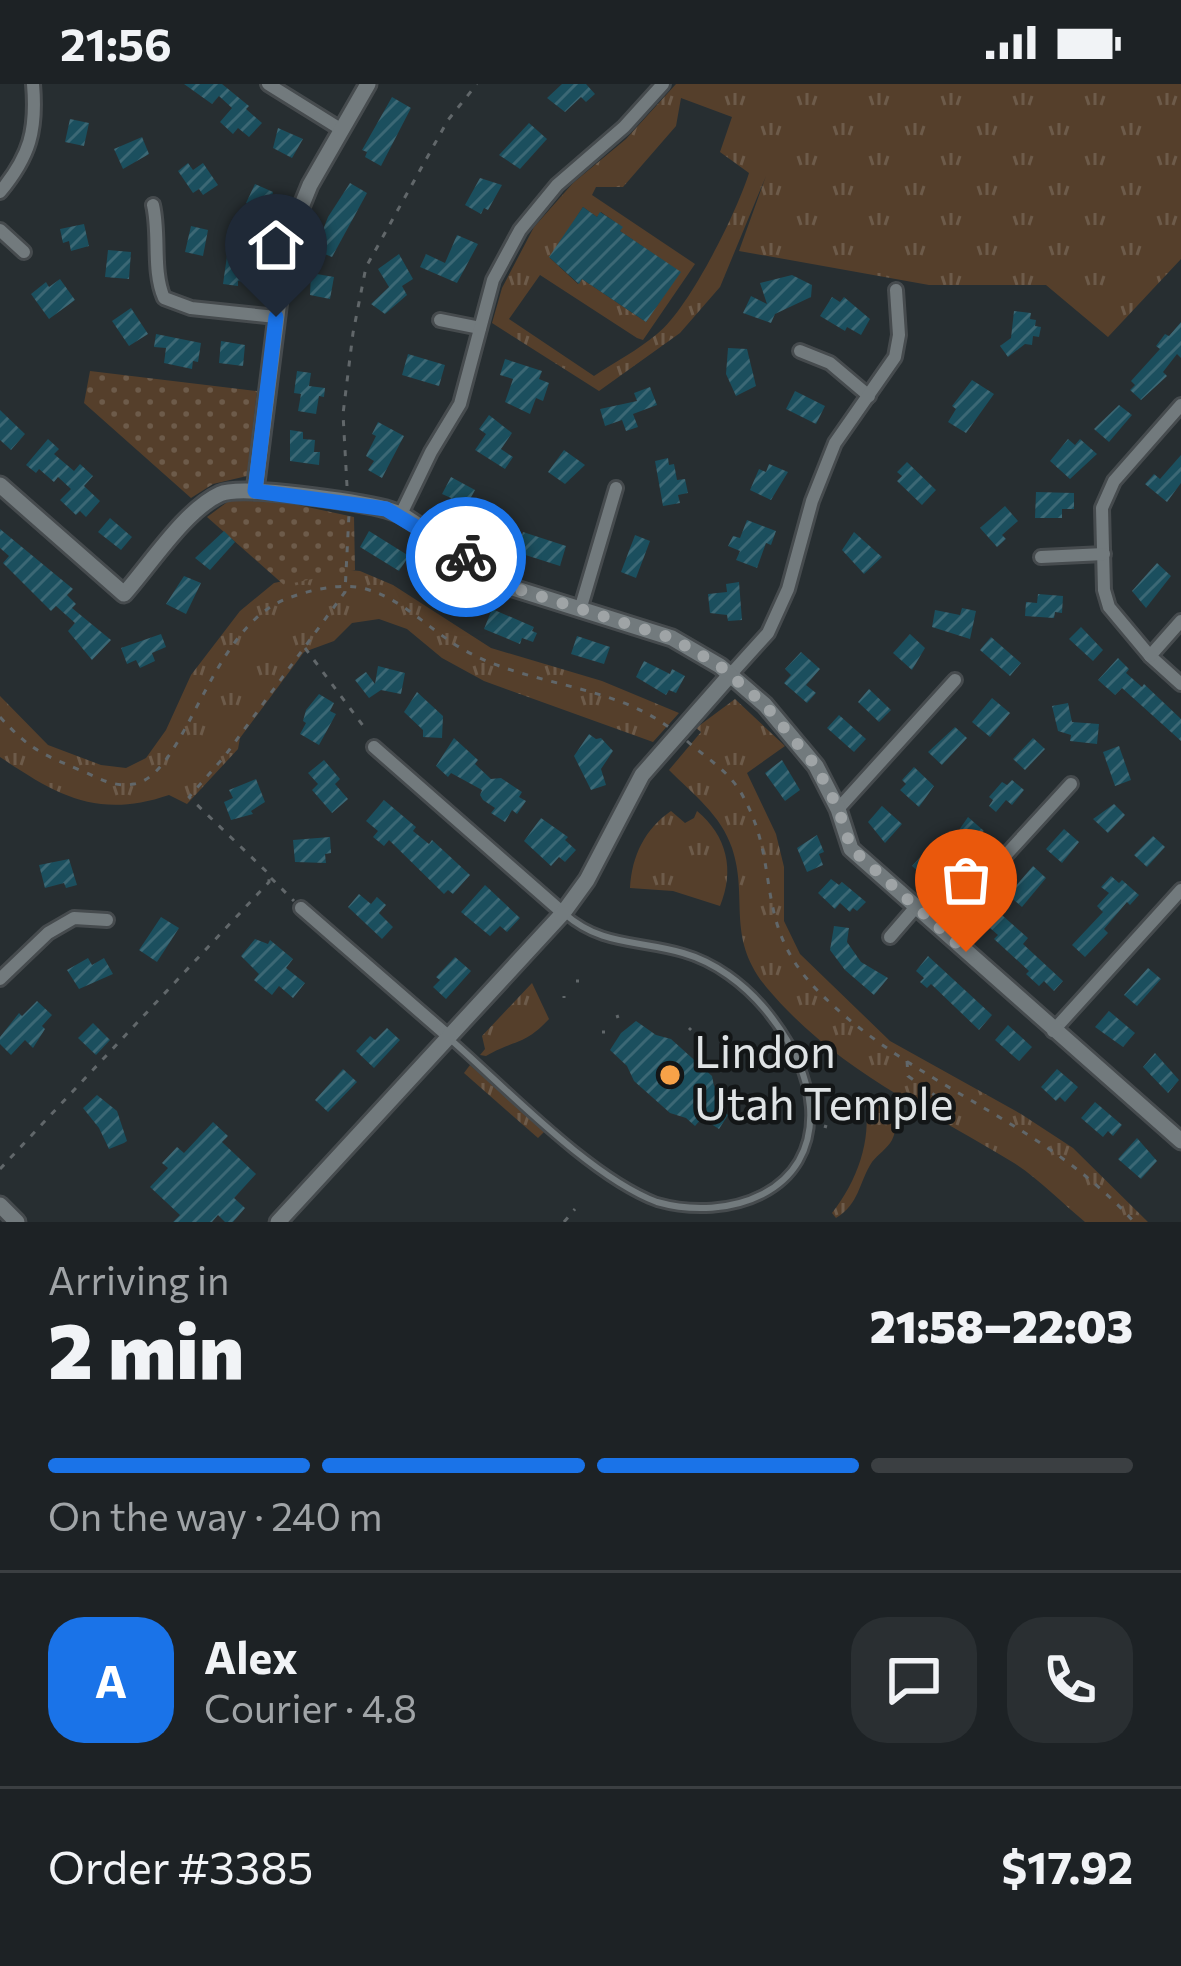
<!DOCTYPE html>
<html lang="en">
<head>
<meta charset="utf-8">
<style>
  :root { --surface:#1d2225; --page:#2a2f32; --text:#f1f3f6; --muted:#a0a4a7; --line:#3b3f42; --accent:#1a73e8 }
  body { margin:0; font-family:Commissioner,sans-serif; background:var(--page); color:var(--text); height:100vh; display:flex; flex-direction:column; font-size:45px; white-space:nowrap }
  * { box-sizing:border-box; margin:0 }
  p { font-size:39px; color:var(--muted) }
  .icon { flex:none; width:66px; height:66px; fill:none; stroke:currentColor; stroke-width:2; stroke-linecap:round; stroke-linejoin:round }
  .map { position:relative; height:1138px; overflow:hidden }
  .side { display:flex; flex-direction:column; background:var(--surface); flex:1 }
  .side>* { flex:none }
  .pin { position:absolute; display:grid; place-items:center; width:102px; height:102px; color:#fff; margin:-123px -51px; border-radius:50% 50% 50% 0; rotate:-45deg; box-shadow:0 0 12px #0007 }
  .pin .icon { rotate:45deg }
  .courier { position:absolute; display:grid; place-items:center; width:120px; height:120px; margin:-60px; border:9px solid #1a73e8; border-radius:50%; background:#fff; color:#222; box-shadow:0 3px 15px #0007 }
  .headline em { font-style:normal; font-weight:800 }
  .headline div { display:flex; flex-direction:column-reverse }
  .headline { display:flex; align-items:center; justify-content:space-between; height:204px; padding:0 48px }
  h1 { font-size:78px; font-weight:800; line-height:90px }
  .bar { display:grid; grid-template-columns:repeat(4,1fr); gap:18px 12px; align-content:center; height:144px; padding:0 48px }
  .bar i { height:15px; border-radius:9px; background:var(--line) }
  .bar .current { background:var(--accent) }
  .bar p { grid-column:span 4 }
  .line { display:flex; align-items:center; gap:30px; padding:0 48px; border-top:3px solid var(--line) }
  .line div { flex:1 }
  .round { display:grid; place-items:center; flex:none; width:126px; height:126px; border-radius:36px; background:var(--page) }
  .status { display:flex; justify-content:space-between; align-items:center; height:84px; padding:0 60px; background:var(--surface); direction:ltr }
  .status svg { height:33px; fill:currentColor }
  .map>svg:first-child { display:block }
</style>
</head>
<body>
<div class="status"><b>21:56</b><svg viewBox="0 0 49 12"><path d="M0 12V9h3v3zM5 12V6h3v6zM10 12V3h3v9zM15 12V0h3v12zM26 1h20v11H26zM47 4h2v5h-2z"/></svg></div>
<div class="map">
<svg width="1181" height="1138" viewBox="0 0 1181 1138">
  <defs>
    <pattern id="grass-tufts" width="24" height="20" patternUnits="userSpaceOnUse" patternTransform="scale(3)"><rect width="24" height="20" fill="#553f2b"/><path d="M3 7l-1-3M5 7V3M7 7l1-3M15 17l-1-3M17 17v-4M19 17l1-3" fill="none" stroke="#6d5b4a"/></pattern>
    <pattern id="park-dots" width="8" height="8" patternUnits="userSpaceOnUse" patternTransform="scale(3)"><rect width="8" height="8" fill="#553f2b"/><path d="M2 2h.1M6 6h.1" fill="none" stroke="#6d5b4a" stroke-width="1.8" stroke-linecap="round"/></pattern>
    <pattern id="building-hatch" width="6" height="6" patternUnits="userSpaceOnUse" patternTransform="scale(3)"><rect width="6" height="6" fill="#1b4f5e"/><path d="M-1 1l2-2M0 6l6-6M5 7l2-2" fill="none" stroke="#3c6875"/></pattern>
  </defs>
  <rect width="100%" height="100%" fill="#272e31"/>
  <g fill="url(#grass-tufts)" fill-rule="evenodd">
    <path d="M676,0H1181V175L1108,253L1046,201H929L739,167L766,92L720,203L680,249L599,307L492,239L502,204L534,143L573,99L626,55ZM681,14L732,33L720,68L749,89C737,128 689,225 657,250C638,266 615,278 594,292L509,235L540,191L637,254L643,256L695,180L592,111L596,103H623L676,42ZM583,123L597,133L601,128L622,143L620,147L680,188L646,238L582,195L578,200L550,174Z"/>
    <path d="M340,485L360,487L393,501L491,564L602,597L679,629L653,658L484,597L442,574L407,545L379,535L352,539L334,557L304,568L240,654L238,665L187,720L169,711C98,735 58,712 0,673V612L48,661L101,681L126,684L146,674L166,646L191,591L240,527L274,499Z"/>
    <path d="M735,615L785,662L747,689L776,750L784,783V837L800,870L890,957L1021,1030L1073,1064L1148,1138H1085C1062,1119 1039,1095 1014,1079C926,1025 835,985 767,904C725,853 749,815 732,764C721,731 693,710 669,686L701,648L696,644Z"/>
    <path d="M671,727L685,739L694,734L697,727C727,752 735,786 720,822L673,807L630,804C632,771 645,745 671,727Z"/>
    <path d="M532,899L549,935C524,962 515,955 486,972L480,971L485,965L482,952Z"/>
    <polygon points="470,981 545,1047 538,1054 464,989"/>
    <path d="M865,1017C886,1017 903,1035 892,1056C887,1065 878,1070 872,1078C858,1100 860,1119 836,1134L832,1129C857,1097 872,1057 865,1017Z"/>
  </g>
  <g fill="url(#park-dots)">
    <polygon points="90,287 257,307 247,392 213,400 191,414 84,319"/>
    <polygon points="261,413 354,433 355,486 284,501 207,433 230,416"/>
  </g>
  <g fill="url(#building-hatch)">
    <polygon points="184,0 222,0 249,22 246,25 262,39 249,53 238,44 233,50 220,38 232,24 219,12 212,20"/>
    <polygon points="562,0 586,0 595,10 586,18 581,13 565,28 547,14"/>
    <polygon points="392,13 411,24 381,82 365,73 367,68 362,66"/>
    <polygon points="70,35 89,39 84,62 65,58"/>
    <polygon points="529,39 547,55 520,85 499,71"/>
    <polygon points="278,44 303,55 292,74 273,64"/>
    <polygon points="142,53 149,70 123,85 114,65"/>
    <polygon points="188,79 193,86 203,79 218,101 203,111 199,105 193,109 178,87"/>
    <polygon points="480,94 502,101 488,126 484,124 481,130 465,121"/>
    <polygon points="350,99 367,109 332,173 315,166 328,133"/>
    <polygon points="255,100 273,108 268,129 246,119"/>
    <polygon points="583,123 597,133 600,128 623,143 620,147 681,188 646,238 582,195 579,200 549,173"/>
    <polygon points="84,140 89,162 71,167 69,157 63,159 60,145"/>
    <polygon points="191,142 208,146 203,172 185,168"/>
    <polygon points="457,151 478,160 457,199 420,183 426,170 445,179"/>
    <polygon points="108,166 131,168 129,195 105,193"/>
    <polygon points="399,170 413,195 402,202 407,211 385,230 371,220 389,203 378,185"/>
    <polygon points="227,172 249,175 247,198 238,197 238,202 223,200"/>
    <polygon points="311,189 334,193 330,215 310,211"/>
    <polygon points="792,191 812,201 811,213 775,230 771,239 743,229 751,212 767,220 760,199"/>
    <polygon points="60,195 75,216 49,235 31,210 46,198 49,203"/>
    <polygon points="832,213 840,218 844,213 870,235 861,251 847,243 845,247 820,232"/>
    <polygon points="131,224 148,250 129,262 112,237"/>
    <polygon points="1014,227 1031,229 1030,235 1036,236 1035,242 1041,243 1039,253 1033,252 1032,261 1025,260 1008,273 1000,262 1011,254"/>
    <polygon points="1181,238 1181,274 1177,270 1163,288 1167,292 1141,316 1130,306 1135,301 1131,297 1160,265 1156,262 1165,250 1169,252"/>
    <polygon points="156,250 201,259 198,278 193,277 192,285 164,279 166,264 154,263"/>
    <polygon points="221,257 245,261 243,282 219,279"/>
    <polygon points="728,264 747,265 756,302 736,312 726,290"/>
    <polygon points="408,270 445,281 439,302 402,291"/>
    <polygon points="505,275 542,287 539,295 549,299 543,317 536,314 530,330 505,318 513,295 500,291"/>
    <polygon points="297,287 311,289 309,302 325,304 324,313 319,312 316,330 298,327 301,310 294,309"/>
    <polygon points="972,296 994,310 966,349 948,338 956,325 952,322"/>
    <polygon points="650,303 657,321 633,330 638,343 626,347 622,336 605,342 600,325 637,317 634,309"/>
    <polygon points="795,307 825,322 816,340 786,325"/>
    <polygon points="1119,321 1132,331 1109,358 1094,345"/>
    <polygon points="0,326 25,350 11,366 0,356"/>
    <polygon points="489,331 512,349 501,365 513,373 505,385 475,366 486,350 479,345"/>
    <polygon points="378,338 404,352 382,394 368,386 374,377 366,372 376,352 372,350"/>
    <polygon points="290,346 303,348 303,355 315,356 314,368 320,368 319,381 290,377"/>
    <polygon points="48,355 59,365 54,370 74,387 80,380 93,392 84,402 100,417 86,433 80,427 76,431 60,416 71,405 58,393 54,398 39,385 36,389 26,381"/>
    <polygon points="1068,355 1075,361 1080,355 1097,370 1070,395 1050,377"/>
    <polygon points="564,366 585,381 565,400 548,388"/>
    <polygon points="1181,371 1181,399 1167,418 1145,400 1154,390 1160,395"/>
    <polygon points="668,374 669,381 674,380 677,396 685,395 688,409 678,411 680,419 663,422 655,377"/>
    <polygon points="907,378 936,406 922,421 897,397 902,392 897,388"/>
    <polygon points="769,380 788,388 771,416 750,406 759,385 766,388"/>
    <polygon points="451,393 475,406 461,432 445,424 451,414 442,410"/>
    <polygon points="1036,408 1074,409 1074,425 1062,425 1062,434 1035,434"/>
    <polygon points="1005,422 1018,437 1002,451 1006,455 997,463 980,444"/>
    <polygon points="110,434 132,453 121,466 98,448"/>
    <polygon points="747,436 776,447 771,461 766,459 757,484 736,476 740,467 728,462 733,452 740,454"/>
    <polygon points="0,445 73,505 67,511 76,520 72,524 111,556 92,576 68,547 75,539 56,522 51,527 3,479 9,472 0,464"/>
    <polygon points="224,447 235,458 210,486 195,474"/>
    <polygon points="369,447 409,472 399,487 360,463"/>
    <polygon points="523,448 566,462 560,482 516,468"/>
    <polygon points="854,448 882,473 864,490 842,466"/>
    <polygon points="635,451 650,457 636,494 621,488"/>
    <polygon points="1157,479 1171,492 1146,524 1132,507"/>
    <polygon points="433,488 451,501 454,497 465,505 451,525 422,503"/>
    <polygon points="184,492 201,499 186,530 166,520"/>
    <polygon points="739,498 742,536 728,537 727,531 710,529 708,510 727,508 726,500"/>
    <polygon points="1038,510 1063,512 1062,529 1055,528 1054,534 1025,532 1026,518 1037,519"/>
    <polygon points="962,524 976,527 970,555 932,543 935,526 960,531"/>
    <polygon points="492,525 534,543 532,547 537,549 533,558 522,554 520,560 484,545"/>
    <polygon points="1081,543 1103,566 1093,577 1069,555"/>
    <polygon points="161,550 166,563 152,569 155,577 140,584 136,576 127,580 121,564"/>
    <polygon points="910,550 925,564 912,586 893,569"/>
    <polygon points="577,552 610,563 604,580 571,570"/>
    <polygon points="991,553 1021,579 1010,592 980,566"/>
    <polygon points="801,568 820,585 806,601 816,609 807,619 784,599 791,591 785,585"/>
    <polygon points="1118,574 1129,585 1126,589 1142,603 1144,600 1181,635 1181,657 1122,604 1115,611 1098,596"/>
    <polygon points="644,577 670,590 672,585 685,592 676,609 669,606 666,611 636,593"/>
    <polygon points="378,582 405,589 401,610 381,606 369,614 355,596 366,588 375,600"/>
    <polygon points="869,605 891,626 879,638 858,618"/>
    <polygon points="417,608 443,632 442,654 423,653 423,646 404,628"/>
    <polygon points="319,610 334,619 330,627 336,630 319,661 300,650 306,639 303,637 306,626"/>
    <polygon points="992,614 1010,629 990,653 972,638"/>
    <polygon points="1068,619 1072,638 1099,640 1097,660 1070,657 1071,651 1058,647 1052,622"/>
    <polygon points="839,631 866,655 854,668 827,644"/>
    <polygon points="955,643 967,654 942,681 928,668"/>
    <polygon points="589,650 596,655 601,654 613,667 601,685 606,701 591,706 574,672"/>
    <polygon points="454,654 478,676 475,680 491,695 501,694 522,708 519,713 526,717 517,730 512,726 505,738 491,729 495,724 483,716 480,711 482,706 451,689 448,693 436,682"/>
    <polygon points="1033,654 1045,665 1025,686 1013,675"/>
    <polygon points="1119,662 1131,696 1115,702 1103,668"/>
    <polygon points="324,676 340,695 335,700 348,715 332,729 312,706 318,700 308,689"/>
    <polygon points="782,676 800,706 785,717 765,689"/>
    <polygon points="914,683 934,702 919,723 900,706 906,700 902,696"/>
    <polygon points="256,695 265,718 251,727 253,730 231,736 224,718 233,714 229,706"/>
    <polygon points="1012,696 1024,706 1012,721 1006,716 996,728 989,722 993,716 989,713 1002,698 1007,701"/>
    <polygon points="384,716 416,743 413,747 429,760 432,756 470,791 453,810 448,806 444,810 389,756 384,762 373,753 378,747 366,737"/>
    <polygon points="1114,720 1125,731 1108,749 1093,735"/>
    <polygon points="882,722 902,740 885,759 868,738"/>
    <polygon points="968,733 984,747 964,771 950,759"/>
    <polygon points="541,734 568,753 565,756 576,766 565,778 559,773 551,782 524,757"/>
    <polygon points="1064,745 1079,758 1062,779 1046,765"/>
    <polygon points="817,751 824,768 819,770 823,781 807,788 797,764"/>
    <polygon points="1153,752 1165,763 1147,783 1134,771"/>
    <polygon points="330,753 331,769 325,770 326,779 295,778 293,756"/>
    <polygon points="926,767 935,775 938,771 955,786 938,805 912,782"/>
    <polygon points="69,775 77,801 66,804 64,799 45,804 39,781"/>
    <polygon points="1033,782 1046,794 1022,823 1008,811"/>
    <polygon points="1111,792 1119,799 1122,796 1139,811 1130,821 1127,818 1104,845 1108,849 1085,873 1072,861 1103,828 1097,822 1109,809 1101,803"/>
    <polygon points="831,795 839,801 842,798 866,818 857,827 853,824 850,828 840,819 835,825 818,809"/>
    <polygon points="485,801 520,834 507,848 500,842 490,852 461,828"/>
    <polygon points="359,810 371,820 377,813 386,821 379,829 393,843 382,855 348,823"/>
    <polygon points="994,824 1028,854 1023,860 1063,897 1054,907 1044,897 1039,902 1026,890 1029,887 994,855 998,851 982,837"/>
    <polygon points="161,833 179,844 157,878 139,866"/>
    <polygon points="834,842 849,844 847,858 861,878 888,894 874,911 845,886 830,866"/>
    <polygon points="255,855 268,860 270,856 293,875 286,884 305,899 293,914 279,902 272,911 254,896 259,890 241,872"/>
    <polygon points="928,872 992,931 979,946 931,900 927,904 920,898 924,894 916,887"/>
    <polygon points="455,873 471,887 446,915 433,903 440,896 436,893"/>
    <polygon points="88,874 92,881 104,874 113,890 79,905 67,886"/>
    <polygon points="1148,884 1161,895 1137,922 1124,911"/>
    <polygon points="37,917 52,931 42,942 45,945 33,964 25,956 11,971 0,960 0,953 19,929 22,932"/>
    <polygon points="1109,927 1135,949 1123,963 1095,943"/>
    <polygon points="636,937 656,951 671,955 712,992 714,1002 723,1010 715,1019 728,1031 719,1045 702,1034 695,1042 686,1034 670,1029 634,997 627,982 610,966 621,949"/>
    <polygon points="93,939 110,956 96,971 78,954"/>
    <polygon points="1008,941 1032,963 1019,977 995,956"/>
    <polygon points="387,944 400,956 374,984 356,967 370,952 375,956"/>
    <polygon points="1155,969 1179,996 1168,1009 1143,983"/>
    <polygon points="343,985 357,998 328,1028 315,1016"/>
    <polygon points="1057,985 1078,1003 1065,1018 1060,1013 1056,1017 1041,1003"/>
    <polygon points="97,1011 117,1027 127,1057 124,1059 109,1065 99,1044 83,1024"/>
    <polygon points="1095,1018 1122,1041 1113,1052 1108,1047 1103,1053 1081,1034"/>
    <polygon points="213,1038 228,1052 222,1058 256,1090 234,1114 245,1124 233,1138 225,1138 218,1131 212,1138 173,1138 180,1131 150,1103 168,1084 162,1079 177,1063 184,1069"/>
    <polygon points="1137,1054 1157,1077 1141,1095 1118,1075"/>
  </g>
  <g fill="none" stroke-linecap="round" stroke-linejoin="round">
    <defs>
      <path id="service" d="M450,955C505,1003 590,1093 657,1118C728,1138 816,1109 810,1023C807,986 788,953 765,925C744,900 715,878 683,869C639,856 601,862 565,830"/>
      <g id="minor">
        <polyline points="268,0 342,46"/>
        <path d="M0,108C30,72 37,46 33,0"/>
        <path d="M153,121C160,151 152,186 164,214L191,224L276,233"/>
        <polyline points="0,146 24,168"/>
        <polyline points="440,236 480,244"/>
        <polyline points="800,267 830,279 869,312"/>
        <polyline points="1181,321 1114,397 1102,424 1104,506 1109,523 1150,572 1181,600"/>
        <polyline points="401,430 431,368 460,320 493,196 520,146 557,101 624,43 663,0"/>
        <polyline points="1041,473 1104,470"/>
        <polyline points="580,526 616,404"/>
        <polyline points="1150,572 1181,537"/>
        <polyline points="730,591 768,549 788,505 812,417 835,359 895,273 899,251 896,206"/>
        <polyline points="374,663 563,829"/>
        <polyline points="838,725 955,596"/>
        <polyline points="301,824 448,952"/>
        <polyline points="939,844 1071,700"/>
        <polyline points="890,853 915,824"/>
        <polyline points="0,895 48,849 74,834 107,836"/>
        <polyline points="1053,947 1181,806"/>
      </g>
      <g id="tertiary">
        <path d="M0,401L124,510C150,481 185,426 220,410C242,400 359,418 386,425L401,430L513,504L672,554L720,582L765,621L816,682L838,725L851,765L1181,1057"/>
        <polyline points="255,407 286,160 310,101 368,0"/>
        <polyline points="0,1121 17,1138"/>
        <polyline points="278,1138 563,829 587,796 642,691 730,591"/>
      </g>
    </defs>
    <use href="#service" stroke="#464b4e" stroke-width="12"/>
    <use href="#minor" stroke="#464b4e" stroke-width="18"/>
    <use href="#tertiary" stroke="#464b4e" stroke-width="21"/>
    <g stroke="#61676a" stroke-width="3" stroke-dasharray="6 9" stroke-linecap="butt">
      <polyline points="347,402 343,330 353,249 366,183 448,36 477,0"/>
      <polyline points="305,564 364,643"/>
      <path d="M0,633C30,666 42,670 82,687C99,694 114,704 134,700C186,691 209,545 286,515C309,506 342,498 366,505C405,516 431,548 466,567C529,602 611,600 670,644"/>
      <path d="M687,657C705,673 727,686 740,707C784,781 750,838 818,907C911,1002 1042,1035 1134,1138"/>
      <polyline points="271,794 294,817"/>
      <polyline points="576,897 579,897"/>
      <polyline points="564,912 564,914"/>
      <polyline points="617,931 618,934"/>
      <polyline points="689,946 691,944"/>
      <polyline points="602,948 605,948"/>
      <polyline points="907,977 908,992 940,1015 944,1023 940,1037"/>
      <polyline points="824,1042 827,1043"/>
      <polyline points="0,1085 269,798 269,790 189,713 224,673 345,508 349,430"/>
      <polyline points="564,1138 575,1125"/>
    </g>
    <use href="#service" stroke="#727a7d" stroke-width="6"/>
    <use href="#minor" stroke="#727a7d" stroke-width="12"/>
    <use href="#tertiary" stroke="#727a7d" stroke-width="15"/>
  </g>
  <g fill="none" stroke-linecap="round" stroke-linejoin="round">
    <polyline stroke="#9fa4a6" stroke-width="12" stroke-dasharray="0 21.6" points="466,473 514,504 672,554 720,582 765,621 816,682 838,724 851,764 966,868"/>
    <polyline stroke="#1a73e8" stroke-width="15" points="276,233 255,407 386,425 466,473"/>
  </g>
  <circle fill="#f7a248" stroke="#131617" stroke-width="4.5" cx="670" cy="991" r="12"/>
  <g text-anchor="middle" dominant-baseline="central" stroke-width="9" stroke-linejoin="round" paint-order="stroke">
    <g font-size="45" fill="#dfe3e5" stroke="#131617" text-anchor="start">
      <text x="694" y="965">Lindon<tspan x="694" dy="52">Utah Temple</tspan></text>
    </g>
  </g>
</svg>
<div class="pin" style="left:966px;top:868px;background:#ea580c"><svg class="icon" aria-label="bag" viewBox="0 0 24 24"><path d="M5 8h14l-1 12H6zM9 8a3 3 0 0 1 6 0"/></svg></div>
<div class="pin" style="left:276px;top:233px;background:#1f2937"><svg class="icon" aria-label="home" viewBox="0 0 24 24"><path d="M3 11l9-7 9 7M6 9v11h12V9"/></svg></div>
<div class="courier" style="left:466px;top:473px"><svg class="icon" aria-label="bike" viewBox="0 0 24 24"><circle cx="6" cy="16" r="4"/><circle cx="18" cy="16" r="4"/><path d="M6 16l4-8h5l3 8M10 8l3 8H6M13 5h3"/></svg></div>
</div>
<section class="side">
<div class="headline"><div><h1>2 min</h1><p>Arriving in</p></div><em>21:58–22:03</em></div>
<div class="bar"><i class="current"></i><i class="current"></i><i class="current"></i><i></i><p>On the way · 240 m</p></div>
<div class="line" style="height:216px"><b class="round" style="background:var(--accent);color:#fff">A</b><div><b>Alex</b><p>Courier · 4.8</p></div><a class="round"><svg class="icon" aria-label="chat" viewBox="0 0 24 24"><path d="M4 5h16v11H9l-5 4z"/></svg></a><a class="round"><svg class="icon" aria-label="phone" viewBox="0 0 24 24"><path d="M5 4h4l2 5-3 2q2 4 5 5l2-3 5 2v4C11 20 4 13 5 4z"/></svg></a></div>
<div class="line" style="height:156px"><div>Order #3385</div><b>$17.92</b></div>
</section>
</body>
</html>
